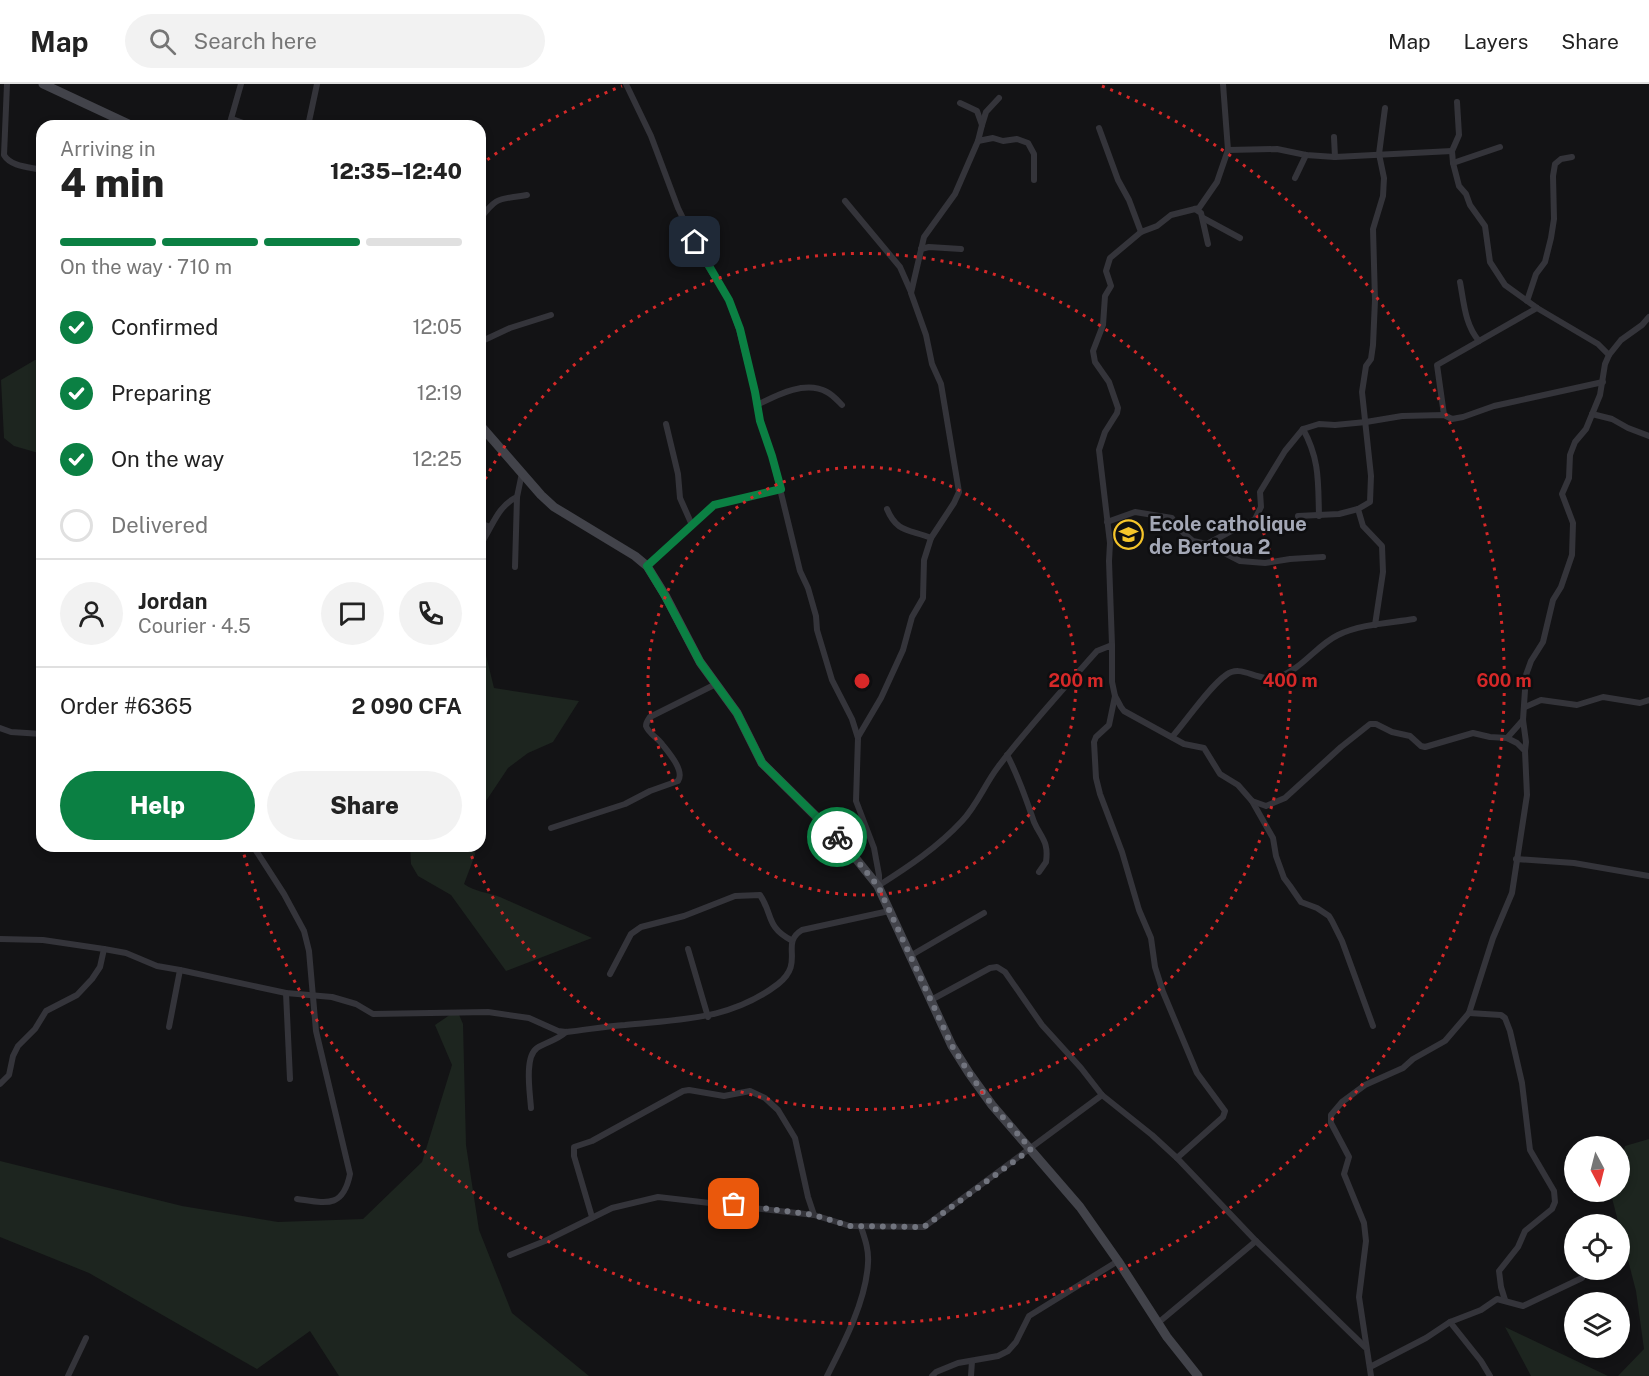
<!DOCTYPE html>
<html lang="en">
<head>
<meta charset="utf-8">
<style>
  :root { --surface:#fff; --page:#f2f2f2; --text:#222; --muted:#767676; --line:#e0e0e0; --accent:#0b8043 }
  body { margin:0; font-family:"Public Sans",sans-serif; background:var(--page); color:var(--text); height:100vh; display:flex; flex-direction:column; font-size:22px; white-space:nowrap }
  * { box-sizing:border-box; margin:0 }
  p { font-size:20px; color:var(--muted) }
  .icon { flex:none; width:33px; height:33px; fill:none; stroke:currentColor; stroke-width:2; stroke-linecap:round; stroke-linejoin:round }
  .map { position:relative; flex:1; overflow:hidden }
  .sheet { position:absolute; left:36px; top:36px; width:450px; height:732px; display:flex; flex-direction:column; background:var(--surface); border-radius:18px; box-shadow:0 3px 9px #0003 }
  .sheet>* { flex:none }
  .needle { width:39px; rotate:173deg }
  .controls { position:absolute; left:1564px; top:1052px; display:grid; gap:12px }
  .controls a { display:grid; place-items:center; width:66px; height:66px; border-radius:50%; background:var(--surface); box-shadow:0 3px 9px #0003; font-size:30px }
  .pin { position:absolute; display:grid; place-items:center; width:51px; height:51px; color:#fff; margin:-26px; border-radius:12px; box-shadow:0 3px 9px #0006 }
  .courier { position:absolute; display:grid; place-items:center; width:60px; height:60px; margin:-30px; border:4px solid #0b8043; border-radius:50%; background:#fff; color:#222; box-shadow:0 2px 8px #0007 }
  .head em { font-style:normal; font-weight:800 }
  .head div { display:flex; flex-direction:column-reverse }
  .head { display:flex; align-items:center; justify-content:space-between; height:102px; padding:0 24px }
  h1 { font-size:39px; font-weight:800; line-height:45px }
  .bar { display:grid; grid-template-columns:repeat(4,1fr); gap:9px 6px; align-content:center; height:72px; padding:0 24px }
  .bar i { height:8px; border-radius:4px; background:var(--line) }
  .bar .selected { background:var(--accent) }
  .bar p { grid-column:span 4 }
  .line { display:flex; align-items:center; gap:15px; padding:0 24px; border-top:2px solid var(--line) }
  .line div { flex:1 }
  .round { display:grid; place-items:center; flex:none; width:63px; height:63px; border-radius:32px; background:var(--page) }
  ol { padding:0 24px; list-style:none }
  li { display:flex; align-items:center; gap:18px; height:66px }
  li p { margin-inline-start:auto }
  li .icon { padding:6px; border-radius:50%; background:var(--accent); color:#fff; stroke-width:4 }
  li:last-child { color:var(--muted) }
  li i { width:33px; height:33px; border:3px solid var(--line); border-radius:50% }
  .cta { display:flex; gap:12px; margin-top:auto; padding:12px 24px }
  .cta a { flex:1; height:69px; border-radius:36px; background:var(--accent); color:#fff; font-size:24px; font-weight:800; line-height:69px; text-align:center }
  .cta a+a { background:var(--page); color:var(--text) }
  header { display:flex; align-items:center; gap:36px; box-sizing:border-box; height:84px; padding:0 30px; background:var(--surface); border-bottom:2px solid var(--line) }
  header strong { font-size:28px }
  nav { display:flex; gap:33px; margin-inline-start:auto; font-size:21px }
  .search { width:420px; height:54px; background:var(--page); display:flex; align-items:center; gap:15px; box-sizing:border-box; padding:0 21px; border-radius:33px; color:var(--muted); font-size:22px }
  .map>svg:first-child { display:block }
</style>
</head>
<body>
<header>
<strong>Map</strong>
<div class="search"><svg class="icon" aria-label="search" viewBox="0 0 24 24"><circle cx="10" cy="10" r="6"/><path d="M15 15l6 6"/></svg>Search here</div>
<nav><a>Map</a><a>Layers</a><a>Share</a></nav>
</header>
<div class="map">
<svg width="1649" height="1292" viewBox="0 0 1649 1292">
  <rect width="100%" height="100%" fill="#131315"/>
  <g fill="#1d251f">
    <polygon points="42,275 42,370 14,362 4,354 1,296 35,276"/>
    <polygon points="480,547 494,604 579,617 553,658 528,669 508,684 480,726"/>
    <path d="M410,762H474L475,771L464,800C476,808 486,808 500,813L592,854L506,887L451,811L418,792L411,780Z"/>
    <polygon points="457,926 463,940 466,1061 479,1146 512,1229 589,1292 339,1292 310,1247 257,1285 89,1189 0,1153 0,1077 182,1122 278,1138 363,1135 422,1078 452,981 435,941"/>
    <polygon points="1649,1055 1649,1292 1618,1292 1644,1265 1636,1207 1612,1114 1613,1107 1620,1107 1620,1081 1625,1062"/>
    <polygon points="1505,1243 1608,1292 1531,1292"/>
  </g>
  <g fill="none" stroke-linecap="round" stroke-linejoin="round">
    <g stroke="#34343a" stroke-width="6">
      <path d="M7,0L4,71C11,83 30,83 42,86"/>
      <polyline points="626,0 651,52 678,124 702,173 729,216 739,245 755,308 760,337 772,372 800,487 808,504 816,532 817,546 832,596 852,635 858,654 856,717 874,764 879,791 879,801"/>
      <polyline points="1457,18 1459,51 1452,67 1453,79 1459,102 1466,110 1470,121 1485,142 1490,178 1505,201 1537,224 1598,260 1609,271"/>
      <polyline points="232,35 252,42"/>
      <polyline points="982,41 986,28 999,14"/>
      <polyline points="229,42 241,0"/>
      <polyline points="308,42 317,0"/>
      <polyline points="1099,44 1118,96 1129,116 1141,148"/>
      <polyline points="1334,53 1335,73"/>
      <polyline points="978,57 993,54 1003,57 1017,55 1028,59 1034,70 1034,96"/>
      <polyline points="1228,66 1277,65 1306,71 1335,73 1452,67"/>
      <polyline points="1453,79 1500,63"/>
      <polyline points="1295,94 1306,71"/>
      <polyline points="845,117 900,183 911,208"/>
      <polyline points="1195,125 1201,129 1208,160"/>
      <polyline points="1203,134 1240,154"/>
      <path d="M480,135C498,111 499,116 527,111"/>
      <polyline points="921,165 929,163 961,165"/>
      <path d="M1460,198C1464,219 1465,241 1479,257"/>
      <polyline points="1527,217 1536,190 1545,178 1551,154 1554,135 1553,92 1555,80 1561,75 1572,73"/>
      <polyline points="480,258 510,244 551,231"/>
      <path d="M757,321C777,311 805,296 827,308C833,311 838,317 842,321"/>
      <polyline points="1592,330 1612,335 1628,344 1649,352"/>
      <polyline points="1444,331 1437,281 1537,224"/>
      <polyline points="666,340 678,390 680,414 692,441"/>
      <path d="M1303,345C1320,376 1318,398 1319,432"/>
      <path d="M887,425C897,449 909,445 931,454"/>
      <polyline points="1298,432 1339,430 1358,425"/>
      <polyline points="1107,438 1135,428 1172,434 1179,445 1193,457 1207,460 1240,477 1265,479 1290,475 1323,473"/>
      <polyline points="480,439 490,443"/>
      <polyline points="1207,460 1235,445 1246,441 1255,435 1261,423 1260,408 1285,367 1303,345 1319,340 1335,341 1366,338 1402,332 1444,331 1452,335 1463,333 1494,322 1603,298"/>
      <path d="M480,461C492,444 497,422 517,413"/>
      <polyline points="647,482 714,421 781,405"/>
      <polyline points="515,483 517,413 522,389"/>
      <polyline points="1375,541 1383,488 1382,462 1363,442 1358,425 1370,418 1371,392 1362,308 1366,282 1371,275 1373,261 1375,216 1373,145 1383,112 1384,94 1379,70 1385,24"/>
      <polyline points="1112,561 1109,477 1110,459 1099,366 1105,348 1117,329 1118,324 1109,298 1095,278 1093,267 1103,241 1105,212 1111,202 1106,187 1110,174 1141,148 1157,142 1171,131 1199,124 1217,98 1228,66 1223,0"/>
      <polyline points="1115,612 1109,641 1096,653 1094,658 1096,694 1100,710 1122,768 1139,826 1151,854 1155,883 1163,908 1197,989 1225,1027 1223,1033 1177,1074"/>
      <polyline points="1525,623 1541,616 1577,621 1603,613 1640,619 1649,616"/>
      <polyline points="0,644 11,648 42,650"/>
      <polyline points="858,653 881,614 903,566 912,533 923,514 924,476 931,454 954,419 959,408 941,300 932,280 926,251 911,209 924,153 955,110 978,57 982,41 977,27 960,19"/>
      <path d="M1172,653C1187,636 1209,603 1226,591C1242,579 1257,599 1278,593C1301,586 1317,561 1338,551C1361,540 1390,539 1414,535"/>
      <polyline points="1507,654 1523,636"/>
      <polyline points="1525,667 1526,658 1523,636 1526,591 1531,577 1543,558 1553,516 1561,503 1572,471 1573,439 1562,410 1569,394 1570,371 1575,358 1586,345 1600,311 1605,280 1609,271 1621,256 1642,241 1649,233"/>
      <path d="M1007,671C1019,693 1026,715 1034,738C1041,754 1049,757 1046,778L1039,788"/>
      <polyline points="1252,717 1273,754 1276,772 1284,794 1290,802 1301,818 1317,824 1329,832 1332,837 1342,857 1373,942"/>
      <path d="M551,744L625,720L650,707L678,697C685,687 669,669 662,660C658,654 648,649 646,642C646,638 648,636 650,633L716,600"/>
      <path d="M253,762L284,810L304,847L309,867L316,947L350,1090C343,1125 326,1119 297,1115"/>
      <polyline points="1516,775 1574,779 1649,792"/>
      <path d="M878,802C908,783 938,763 962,737C977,721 985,700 998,683C1029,642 1063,605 1097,567L1112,561V598L1115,612L1121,623L1124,627L1184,660L1204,664L1220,690L1238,701L1252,717L1266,722L1285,714L1341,663L1370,640H1376L1392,648L1410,652L1421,662L1425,663L1473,649L1490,653L1507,654L1517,659L1525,667L1527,711L1512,809L1493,854L1469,929L1445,957L1413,975L1403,984L1365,1001L1342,1018L1331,1031V1039L1349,1073L1344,1090L1364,1139L1366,1157L1359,1213L1371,1292"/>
      <path d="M0,855L43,856L104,865L126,869L157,882L180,886L286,909L332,913L356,920L373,930L488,928L529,934L558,947L566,948C586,946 606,942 625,941C682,935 731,936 778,900C806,878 779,860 802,846L889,827"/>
      <polyline points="688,865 708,933"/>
      <polyline points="910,872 984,829"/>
      <path d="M610,890L631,850L641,843L684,832L735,812L760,811C773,830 766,843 791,856"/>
      <polyline points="286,909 290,995"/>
      <polyline points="931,916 990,884 997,883 1005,888 1042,941 1081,984 1102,1011 1152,1051 1177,1074 1256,1157 1365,1263"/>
      <polyline points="1469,929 1501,931 1505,934 1510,947 1522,999 1530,1066 1554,1107 1555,1118 1552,1125 1525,1147 1518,1163 1499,1187 1501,1203 1505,1216"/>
      <polyline points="169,943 180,886"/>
      <polyline points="0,1000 9,991 13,972 18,962 35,945 46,927 77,911 92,895 100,883 104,865"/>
      <path d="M531,1024C530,1009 524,973 537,964C547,958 557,956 566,948"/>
      <polyline points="592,1133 574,1072 574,1063 592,1057 683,1007 689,1006 724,1012 750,1007 765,1014 778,1026 795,1054 808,1113 814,1131"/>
      <polyline points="510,1171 545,1157 612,1124 658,1113 814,1131 850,1142 924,1143 1102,1011"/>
      <polyline points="1450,1238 1481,1277 1490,1292"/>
      <polyline points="1158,1239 1256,1157"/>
      <polyline points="1370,1283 1426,1254 1450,1238 1481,1226 1497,1215 1523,1222 1582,1194"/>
      <polyline points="68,1292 86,1254"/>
      <path d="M827,1292C844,1259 866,1217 868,1179C869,1166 865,1155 861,1143"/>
      <polyline points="932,1292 936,1288 958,1279 998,1272 1008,1267 1016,1258 1029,1232 1118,1177"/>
      <polyline points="971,1292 972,1277"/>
    </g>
    <g stroke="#42434a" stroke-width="9">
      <polyline points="43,0 133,42"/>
      <polyline points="480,341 541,411 554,423 635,472 647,482 665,511 700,578 737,629 762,679 844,760 878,802 952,962 969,989 992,1021 1080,1123 1118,1177 1167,1253 1198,1292"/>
    </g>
  </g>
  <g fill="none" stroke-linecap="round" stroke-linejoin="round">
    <polyline stroke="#71747e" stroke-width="6" stroke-dasharray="0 10.8" points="734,1120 814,1131 850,1142 924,1143 1031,1065 992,1021 969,989 952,962 878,802 837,753"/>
    <polyline stroke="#0b8043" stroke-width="8" points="695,158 729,216 740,245 755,308 760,337 772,372 781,405 714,421 647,482 665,512 700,578 737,629 762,679 837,753"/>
  </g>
  <g fill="none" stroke="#d62828" stroke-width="3" stroke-dasharray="3 6">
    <circle cx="862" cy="597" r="214"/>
    <path d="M481 403A428 428 0 1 1 468 764"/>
    <path d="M480 81A642 642 0 0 1 622 2M1102 2A642 642 0 1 1 242 763"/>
  </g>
  <defs>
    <symbol id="school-ring" viewBox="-11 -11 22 22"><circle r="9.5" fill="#0e0e10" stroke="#f6c52a" stroke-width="1.5"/><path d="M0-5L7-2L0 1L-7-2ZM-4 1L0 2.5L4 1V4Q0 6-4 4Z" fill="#f6c52a"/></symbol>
  </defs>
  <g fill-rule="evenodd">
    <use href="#school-ring" x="1112" y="434" width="33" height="33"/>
  </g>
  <g text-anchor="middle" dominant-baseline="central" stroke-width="5" stroke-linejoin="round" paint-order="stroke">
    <g font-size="20" font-weight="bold" fill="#a4a8b6" stroke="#0e0e10" text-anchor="start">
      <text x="1149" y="440">Ecole catholique<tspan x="1149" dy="23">de Bertoua 2</tspan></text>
    </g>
  </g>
  <circle cx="862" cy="597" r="9" fill="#d62828" stroke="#0e0e10" stroke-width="3"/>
  <g font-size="18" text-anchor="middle" font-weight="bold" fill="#d62828" stroke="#0e0e10" stroke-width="5" stroke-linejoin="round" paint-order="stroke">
    <text x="1076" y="603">200 m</text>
    <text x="1290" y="603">400 m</text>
    <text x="1504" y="603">600 m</text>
  </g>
</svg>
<div class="controls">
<a><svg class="needle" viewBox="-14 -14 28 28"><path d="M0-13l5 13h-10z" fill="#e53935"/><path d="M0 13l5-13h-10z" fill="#767676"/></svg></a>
<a><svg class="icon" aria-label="locate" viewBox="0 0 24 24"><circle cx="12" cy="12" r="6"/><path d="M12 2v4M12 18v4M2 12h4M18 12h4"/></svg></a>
<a><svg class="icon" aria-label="layers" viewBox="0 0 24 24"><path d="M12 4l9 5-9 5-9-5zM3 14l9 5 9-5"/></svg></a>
</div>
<div class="pin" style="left:734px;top:1120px;background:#ea580c"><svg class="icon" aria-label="bag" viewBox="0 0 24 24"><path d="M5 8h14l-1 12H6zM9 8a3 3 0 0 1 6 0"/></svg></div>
<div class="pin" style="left:695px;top:158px;background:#1f2937"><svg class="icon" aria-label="home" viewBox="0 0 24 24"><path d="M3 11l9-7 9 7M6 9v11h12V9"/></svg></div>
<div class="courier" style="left:837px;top:753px"><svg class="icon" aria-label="bike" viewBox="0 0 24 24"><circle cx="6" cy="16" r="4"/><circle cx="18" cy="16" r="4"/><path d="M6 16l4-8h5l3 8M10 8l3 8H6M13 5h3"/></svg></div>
<section class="sheet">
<div class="head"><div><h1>4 min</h1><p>Arriving in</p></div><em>12:35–12:40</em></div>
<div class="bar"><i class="selected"></i><i class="selected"></i><i class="selected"></i><i></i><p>On the way · 710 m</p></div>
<ol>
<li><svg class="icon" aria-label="check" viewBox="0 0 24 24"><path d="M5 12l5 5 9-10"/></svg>Confirmed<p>12:05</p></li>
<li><svg class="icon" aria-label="check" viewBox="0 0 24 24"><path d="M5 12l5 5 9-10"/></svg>Preparing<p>12:19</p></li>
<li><svg class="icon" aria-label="check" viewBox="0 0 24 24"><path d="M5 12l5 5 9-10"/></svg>On the way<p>12:25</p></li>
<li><i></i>Delivered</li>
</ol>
<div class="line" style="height:108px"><a class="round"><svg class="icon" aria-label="person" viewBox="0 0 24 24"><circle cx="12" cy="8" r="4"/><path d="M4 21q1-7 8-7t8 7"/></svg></a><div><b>Jordan</b><p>Courier · 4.5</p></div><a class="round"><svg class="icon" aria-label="chat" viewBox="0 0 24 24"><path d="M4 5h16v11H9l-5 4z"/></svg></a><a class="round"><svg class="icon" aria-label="phone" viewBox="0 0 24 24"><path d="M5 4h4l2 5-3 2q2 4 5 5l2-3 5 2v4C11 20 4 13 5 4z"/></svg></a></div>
<div class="line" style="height:78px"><div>Order #6365</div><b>2 090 CFA</b></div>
<div class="cta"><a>Help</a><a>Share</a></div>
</section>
</div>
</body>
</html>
